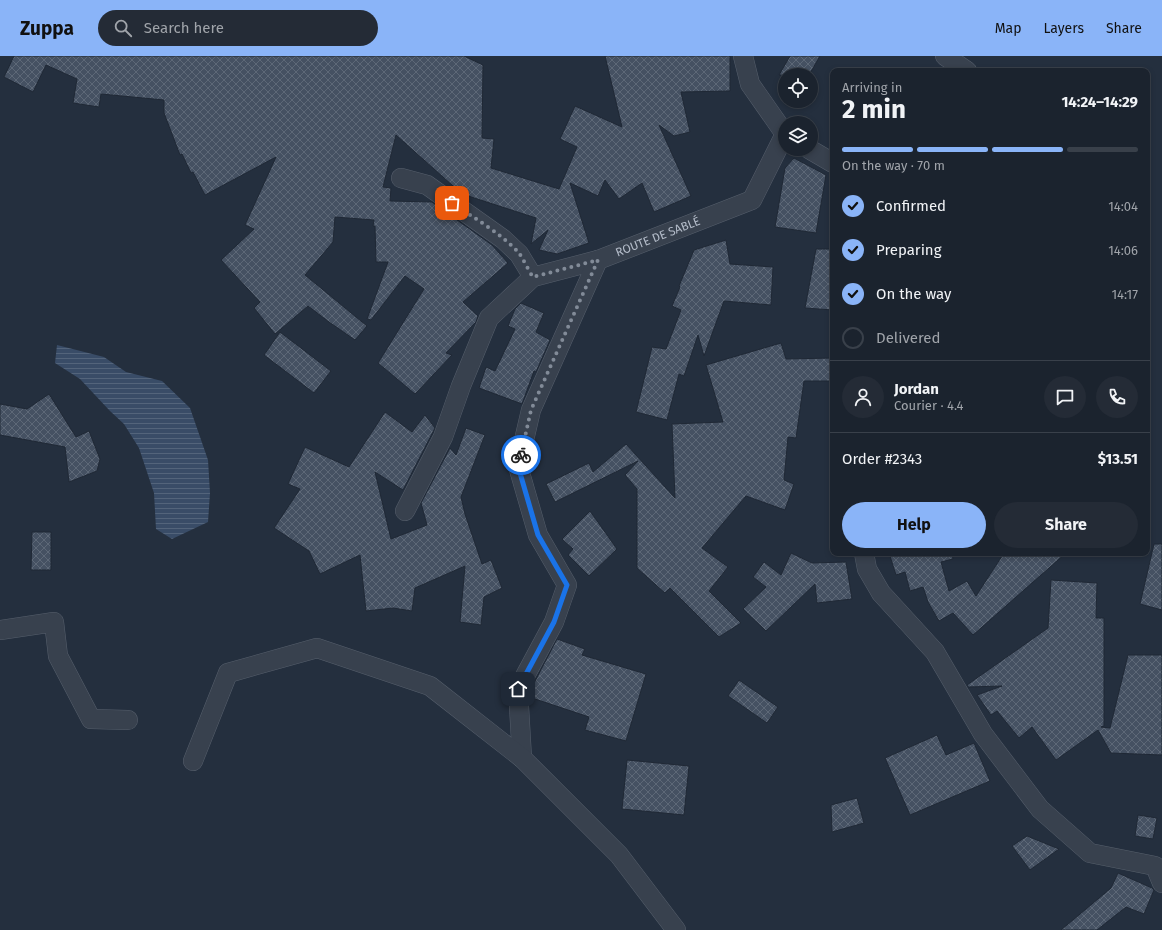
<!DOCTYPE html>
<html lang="en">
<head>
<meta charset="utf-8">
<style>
  :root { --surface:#1b232e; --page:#242b36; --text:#f1f3f6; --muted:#a0a4aa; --line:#39404a; --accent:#8ab4f8 }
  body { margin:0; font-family:"Fira Sans",sans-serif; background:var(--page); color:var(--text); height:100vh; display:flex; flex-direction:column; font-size:15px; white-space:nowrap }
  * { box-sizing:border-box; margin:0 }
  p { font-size:13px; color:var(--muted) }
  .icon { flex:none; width:22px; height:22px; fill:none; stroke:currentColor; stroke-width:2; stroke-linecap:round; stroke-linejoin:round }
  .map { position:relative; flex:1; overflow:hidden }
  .details { position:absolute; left:830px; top:12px; width:320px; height:488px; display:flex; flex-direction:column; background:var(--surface); border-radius:8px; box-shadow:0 2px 6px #0003,0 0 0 1px var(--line) }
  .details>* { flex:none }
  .buttons { position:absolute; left:778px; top:12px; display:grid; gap:8px }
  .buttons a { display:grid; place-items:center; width:40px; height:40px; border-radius:50%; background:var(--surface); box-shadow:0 2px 6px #0003,0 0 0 1px var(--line); font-size:20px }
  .pin { position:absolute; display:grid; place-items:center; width:34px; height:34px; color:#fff; margin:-17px; border-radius:8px; box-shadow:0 2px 6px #0006 }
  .courier { position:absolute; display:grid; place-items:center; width:40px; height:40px; margin:-20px; border:3px solid #1a73e8; border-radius:50%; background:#fff; color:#222; box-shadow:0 1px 5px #0007 }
  .summary em { font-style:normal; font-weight:700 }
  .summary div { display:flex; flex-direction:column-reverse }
  .summary { display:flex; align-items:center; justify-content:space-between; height:68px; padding:0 12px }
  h1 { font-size:26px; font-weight:700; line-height:30px }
  .bar { display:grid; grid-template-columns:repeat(4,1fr); gap:6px 4px; align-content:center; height:48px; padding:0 12px }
  .bar i { height:5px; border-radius:3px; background:var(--line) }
  .bar .selected { background:var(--accent) }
  .bar p { grid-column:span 4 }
  .line { display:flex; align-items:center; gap:10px; padding:0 12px; border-top:1px solid var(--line) }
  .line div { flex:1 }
  .round { display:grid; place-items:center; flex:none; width:42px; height:42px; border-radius:21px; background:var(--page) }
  ol { padding:0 12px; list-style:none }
  li { display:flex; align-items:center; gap:12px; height:44px }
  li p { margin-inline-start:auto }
  li .icon { padding:4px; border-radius:50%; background:var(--accent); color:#111; stroke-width:4 }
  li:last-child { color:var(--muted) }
  li i { width:22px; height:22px; border:2px solid var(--line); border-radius:50% }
  .cta { display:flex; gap:8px; margin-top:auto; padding:8px 12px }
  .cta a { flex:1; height:46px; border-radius:24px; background:var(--accent); color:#111; font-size:16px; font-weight:700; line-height:46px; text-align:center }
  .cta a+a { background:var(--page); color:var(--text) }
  header { display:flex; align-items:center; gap:24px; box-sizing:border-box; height:56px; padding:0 20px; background:var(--accent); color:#111 }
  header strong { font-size:19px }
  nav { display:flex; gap:22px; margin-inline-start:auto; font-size:14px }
  .search { width:280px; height:36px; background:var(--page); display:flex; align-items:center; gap:10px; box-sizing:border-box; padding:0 14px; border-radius:22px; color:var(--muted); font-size:15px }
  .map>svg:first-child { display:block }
</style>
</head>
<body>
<header>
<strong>Zuppa</strong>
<div class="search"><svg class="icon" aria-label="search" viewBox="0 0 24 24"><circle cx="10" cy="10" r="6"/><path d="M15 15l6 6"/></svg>Search here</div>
<nav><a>Map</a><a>Layers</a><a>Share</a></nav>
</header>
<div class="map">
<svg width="1162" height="874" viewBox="0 0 1162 874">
  <defs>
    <pattern id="water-rules" width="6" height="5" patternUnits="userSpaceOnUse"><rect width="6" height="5" fill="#394c67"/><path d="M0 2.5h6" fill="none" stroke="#53647b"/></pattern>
    <pattern id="building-cross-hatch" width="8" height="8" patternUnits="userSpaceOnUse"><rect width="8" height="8" fill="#455162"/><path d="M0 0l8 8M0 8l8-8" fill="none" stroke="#5d6877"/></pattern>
  </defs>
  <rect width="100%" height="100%" fill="#242f3e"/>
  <polygon fill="url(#water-rules)" points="57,289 104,301 126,316 162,325 190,352 208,404 210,437 208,466 172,483 156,473 154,437 139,392 124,368 110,355 80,323 55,307"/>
  <g fill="url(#building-cross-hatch)" stroke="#1f2835">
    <polygon points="14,0 464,0 483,9 482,82 494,83 491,112 559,133 577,91 560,83 575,50 622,71 605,0 730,0 730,35 681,36 690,76 674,80 659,69 691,140 654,156 642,127 619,143 605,124 598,140 570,127 589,187 557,198 539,194 548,174 531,188 536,162 462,138 396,79 383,131 391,132 390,145 432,146 492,189 508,207 463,246 478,260 476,266 446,297 452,299 415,338 378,307 424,233 405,220 371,264 367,263 388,206 376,206 375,170 373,170 374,164 335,161 333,186 305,219 367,270 355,284 329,266 308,250 275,278 254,252 260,246 221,204 254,173 245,169 276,101 205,139 193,116 191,117 182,98 180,99 164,57 164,44 101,38 99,51 73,47 77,23 46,9 33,36 4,21"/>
    <polygon points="790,0 820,0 809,19 779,19"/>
    <polygon points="794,102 826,119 816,177 775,171 785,112"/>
    <polygon points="726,184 730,208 773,211 771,249 724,245 704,300 698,279 684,320 679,318 667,364 636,356 652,291 666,293 681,254 672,250 680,231 679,230 694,194"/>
    <polygon points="816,193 833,193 833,254 805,252"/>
    <polygon points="521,247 544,257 536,276 550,284 536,316 534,315 522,348 479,332 486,311 495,315 515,273 508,270 515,253"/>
    <polygon points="280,276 331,315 314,337 264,299"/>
    <polygon points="781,287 786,303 833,302 833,325 804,325 796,382 788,381 784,424 794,428 785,454 746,440 702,492 728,511 709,535 741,567 719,581 670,532 665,537 637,512 637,433 625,419 638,405 555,446 546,428 589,407 593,416 626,388 675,442 672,368 723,366 706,309"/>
    <polygon points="49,338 76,381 89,375 100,403 97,415 69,426 65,391 0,379 0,348 27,353"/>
    <polygon points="385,356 412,376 425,359 435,372 403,434 375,416 391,483 427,469 421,447 450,392 456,399 466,372 485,379 461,441 465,458 482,508 491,504 502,532 484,541 481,569 460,566 465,510 415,532 412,555 393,552 366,555 360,499 320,518 309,495 274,472 300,433 288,428 305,391 349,411"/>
    <polygon points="590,455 617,493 589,520 568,499 573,493 562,483"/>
    <polygon points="32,476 51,476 51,514 31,514"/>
    <polygon points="1154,488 1162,488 1162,554 1140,548"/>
    <polygon points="791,497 812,507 846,506 852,543 817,547 815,528 766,575 743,553 766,531 753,521 764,506 781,519"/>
    <polygon points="889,497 952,497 953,503 941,506 949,535 967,525 976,540 1004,497 1066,497 973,579 953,557 939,565 928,546 923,531 910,535 905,516 896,519"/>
    <polygon points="1051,524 1097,527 1096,562 1104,562 1104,670 1101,671 1110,672 1128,599 1162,599 1162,699 1111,697 1098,674 1056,704 1032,671 1019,682 997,655 991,659 977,639 1002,630 968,631 967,629 1048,572"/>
    <polygon points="557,583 585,593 582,599 646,618 626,685 585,674 589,661 529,641 534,627"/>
    <polygon points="739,624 778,651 767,667 728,640"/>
    <polygon points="937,679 946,699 974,687 990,725 910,759 885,702"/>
    <polygon points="627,704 689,710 684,759 622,753"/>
    <polygon points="857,742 864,767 832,776 831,749"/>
    <polygon points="1138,759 1157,762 1153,783 1135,780"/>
    <polygon points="1027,780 1059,793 1030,814 1012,790"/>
    <polygon points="1118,817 1152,832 1154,834 1144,858 1126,851 1097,874 1061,874 1111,832"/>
  </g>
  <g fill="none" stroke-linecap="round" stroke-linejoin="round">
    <defs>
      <g id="minor">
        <polyline points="945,0 967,15"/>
        <polyline points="809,93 833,107"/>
        <polyline points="401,122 427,129 503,183 519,198 533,221"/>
        <polyline points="405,455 443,381 461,330 489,262 533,221 598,204"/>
        <polyline points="864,497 867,513 881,537 935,596 983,678 1040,753 1090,797 1155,810 1162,827"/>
        <polyline points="0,574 54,566 58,600 91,663 128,664"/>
        <path id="s1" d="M522,702L518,633L554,566L567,529L538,479L518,410L531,354L598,204L752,144L785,78L750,28L743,0"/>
        <polyline points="193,705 228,617 317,592 430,630 522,702 619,799 676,874"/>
      </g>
    </defs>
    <use href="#minor" stroke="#565f6c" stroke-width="20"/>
    <use href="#minor" stroke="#38414e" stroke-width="19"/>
  </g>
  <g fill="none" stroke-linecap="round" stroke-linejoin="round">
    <path stroke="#828b98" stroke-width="4" stroke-dasharray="0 7.2" d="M452,147C474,162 502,178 519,197C524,204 528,214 533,221L598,204L531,354L521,399"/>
    <polyline stroke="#1a73e8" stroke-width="5" points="518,633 554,566 567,529 538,479 518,410 521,399"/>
  </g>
  <g text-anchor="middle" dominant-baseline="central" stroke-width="4" stroke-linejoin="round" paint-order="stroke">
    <g font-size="12" fill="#b4bcc9" stroke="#1d2633">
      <text stroke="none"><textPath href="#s1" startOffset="600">ROUTE DE SABLÉ</textPath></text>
    </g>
  </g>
</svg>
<div class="buttons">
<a><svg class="icon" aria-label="locate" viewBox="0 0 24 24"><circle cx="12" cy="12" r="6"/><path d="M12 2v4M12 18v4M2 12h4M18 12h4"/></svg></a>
<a><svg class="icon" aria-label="layers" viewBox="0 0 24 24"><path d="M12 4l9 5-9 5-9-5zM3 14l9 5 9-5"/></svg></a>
</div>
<div class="pin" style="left:452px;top:147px;background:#ea580c"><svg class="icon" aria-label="bag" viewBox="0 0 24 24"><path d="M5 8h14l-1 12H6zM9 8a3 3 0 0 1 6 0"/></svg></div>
<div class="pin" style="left:518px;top:633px;background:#1f2937"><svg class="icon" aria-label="home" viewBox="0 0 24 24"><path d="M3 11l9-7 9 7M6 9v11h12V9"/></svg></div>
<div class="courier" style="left:521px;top:399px"><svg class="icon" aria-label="bike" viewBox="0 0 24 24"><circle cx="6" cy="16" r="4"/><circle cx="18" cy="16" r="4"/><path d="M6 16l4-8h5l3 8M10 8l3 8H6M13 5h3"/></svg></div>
<section class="details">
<div class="summary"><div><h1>2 min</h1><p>Arriving in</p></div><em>14:24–14:29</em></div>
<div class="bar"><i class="selected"></i><i class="selected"></i><i class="selected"></i><i></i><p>On the way · 70 m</p></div>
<ol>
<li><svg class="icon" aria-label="check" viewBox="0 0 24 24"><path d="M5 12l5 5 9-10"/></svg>Confirmed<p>14:04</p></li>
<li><svg class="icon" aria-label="check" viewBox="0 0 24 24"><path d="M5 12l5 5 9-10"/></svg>Preparing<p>14:06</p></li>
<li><svg class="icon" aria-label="check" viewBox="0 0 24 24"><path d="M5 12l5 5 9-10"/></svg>On the way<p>14:17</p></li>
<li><i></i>Delivered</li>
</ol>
<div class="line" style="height:72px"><a class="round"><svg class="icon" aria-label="person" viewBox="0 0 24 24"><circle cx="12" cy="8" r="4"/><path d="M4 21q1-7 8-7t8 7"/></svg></a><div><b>Jordan</b><p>Courier · 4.4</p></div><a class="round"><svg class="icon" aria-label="chat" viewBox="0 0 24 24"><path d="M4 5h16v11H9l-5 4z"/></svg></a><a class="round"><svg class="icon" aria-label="phone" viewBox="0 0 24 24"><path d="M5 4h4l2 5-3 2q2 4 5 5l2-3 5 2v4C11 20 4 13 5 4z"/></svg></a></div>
<div class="line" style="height:52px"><div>Order #2343</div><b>$13.51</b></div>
<div class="cta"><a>Help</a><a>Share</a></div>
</section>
</div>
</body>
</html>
